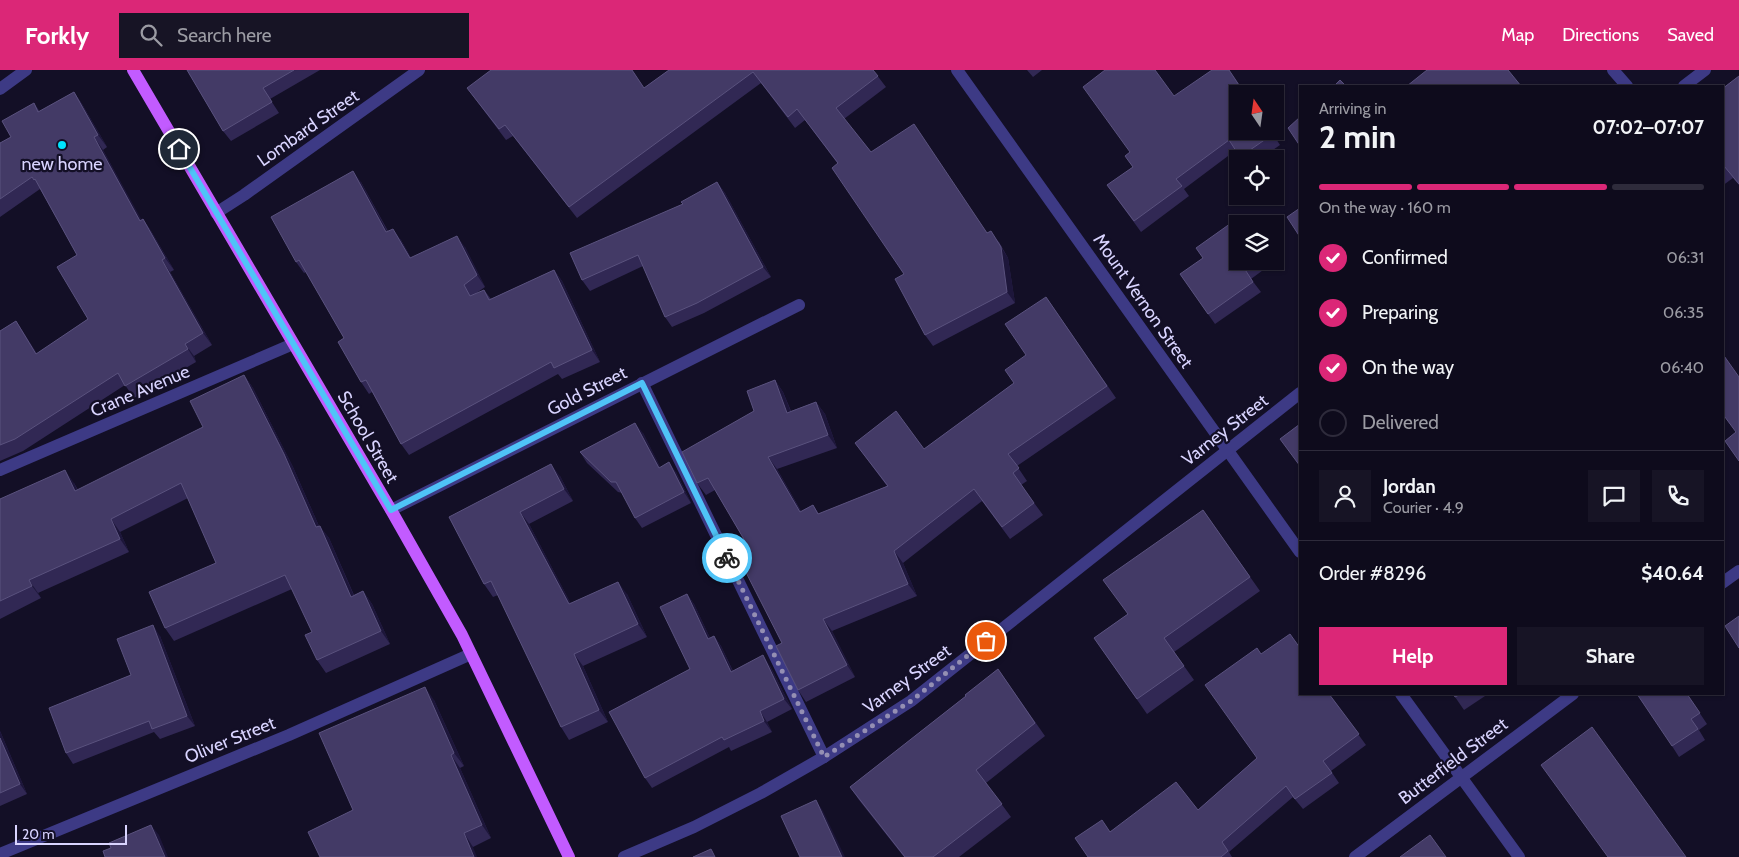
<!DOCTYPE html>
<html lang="en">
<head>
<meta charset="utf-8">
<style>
  :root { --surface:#0e0b1c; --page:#171425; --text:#f1f3f6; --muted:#9b9ba3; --line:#2e2b3b; --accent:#db2777 }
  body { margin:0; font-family:Cabin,sans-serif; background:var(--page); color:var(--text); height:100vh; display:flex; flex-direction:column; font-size:19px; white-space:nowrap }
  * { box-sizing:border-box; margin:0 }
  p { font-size:16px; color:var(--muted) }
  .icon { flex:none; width:28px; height:28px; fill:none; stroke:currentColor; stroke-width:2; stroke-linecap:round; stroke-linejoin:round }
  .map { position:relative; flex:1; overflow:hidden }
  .panel { position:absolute; left:1299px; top:15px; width:425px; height:610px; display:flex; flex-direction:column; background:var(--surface); border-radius:0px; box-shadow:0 1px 4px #0004,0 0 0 1px var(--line) }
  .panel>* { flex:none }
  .needle { width:32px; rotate:347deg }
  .buttons { position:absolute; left:1229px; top:15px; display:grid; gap:10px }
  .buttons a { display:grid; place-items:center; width:55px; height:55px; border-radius:0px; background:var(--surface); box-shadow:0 1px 4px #0004,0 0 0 1px var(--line); font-size:25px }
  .scale { position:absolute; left:15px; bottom:12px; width:112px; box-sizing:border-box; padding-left:5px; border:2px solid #d9d4ff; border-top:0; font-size:14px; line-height:18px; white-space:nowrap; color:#d9d4ff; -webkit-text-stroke:4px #130f26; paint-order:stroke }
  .pin { position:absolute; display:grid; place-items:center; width:42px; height:42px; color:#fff; margin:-21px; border:2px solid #fff; border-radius:50%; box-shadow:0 1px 5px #0007 }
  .courier { position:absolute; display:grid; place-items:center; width:50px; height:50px; margin:-25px; border:4px solid #4fc3f7; border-radius:50%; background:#fff; color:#222; box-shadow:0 1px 6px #0007 }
  .headline em { font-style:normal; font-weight:700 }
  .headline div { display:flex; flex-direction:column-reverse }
  .headline { display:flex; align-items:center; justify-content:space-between; height:85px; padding:0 20px }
  h1 { font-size:32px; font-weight:700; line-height:38px }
  .bar { display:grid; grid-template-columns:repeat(4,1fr); gap:8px 5px; align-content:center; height:60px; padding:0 20px }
  .bar i { height:6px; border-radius:4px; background:var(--line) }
  .bar .on { background:var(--accent) }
  .bar p { grid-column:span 4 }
  .line { display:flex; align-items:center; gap:12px; padding:0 20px; border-top:1px solid var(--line) }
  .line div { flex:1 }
  .round { display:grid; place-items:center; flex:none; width:52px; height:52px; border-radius:0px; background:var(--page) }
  ol { padding:0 20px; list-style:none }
  li { display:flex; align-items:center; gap:15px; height:55px }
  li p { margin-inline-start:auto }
  li .icon { padding:5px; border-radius:50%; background:var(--accent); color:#fff; stroke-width:4 }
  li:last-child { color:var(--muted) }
  li i { width:28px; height:28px; border:2px solid var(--line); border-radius:50% }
  .action { display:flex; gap:10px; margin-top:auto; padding:10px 20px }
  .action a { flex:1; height:58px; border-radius:0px; background:var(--accent); color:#fff; font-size:20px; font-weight:700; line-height:58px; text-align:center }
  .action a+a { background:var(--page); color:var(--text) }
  header { display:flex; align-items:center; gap:30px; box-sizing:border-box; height:70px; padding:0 25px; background:var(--accent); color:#fff }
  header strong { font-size:24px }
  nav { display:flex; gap:28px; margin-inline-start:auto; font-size:18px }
  .search { width:350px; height:45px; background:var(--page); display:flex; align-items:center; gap:12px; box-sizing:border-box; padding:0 18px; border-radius:0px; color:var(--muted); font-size:19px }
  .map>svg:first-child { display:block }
</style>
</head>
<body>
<header>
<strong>Forkly</strong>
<div class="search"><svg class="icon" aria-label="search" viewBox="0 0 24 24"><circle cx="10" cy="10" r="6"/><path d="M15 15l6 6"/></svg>Search here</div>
<nav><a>Map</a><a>Directions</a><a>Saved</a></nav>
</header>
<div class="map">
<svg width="1739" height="787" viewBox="0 0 1739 787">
  <rect width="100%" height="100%" fill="#130f26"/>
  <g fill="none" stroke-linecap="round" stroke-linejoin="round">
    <g stroke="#3d3a85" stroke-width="12">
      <polyline points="957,0 1300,482"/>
      <polyline points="1613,0 1627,16"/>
      <polyline points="1684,16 1705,0"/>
      <polyline points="0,19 26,0"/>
      <polyline points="216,143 244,125 419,0"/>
      <polyline points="642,313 824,687"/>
      <polyline points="0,400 293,274"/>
      <polyline points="391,440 799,235"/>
      <polyline points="1722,513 1739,501"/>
      <polyline points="1401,624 1519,787"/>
      <polyline points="0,784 289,665 471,584"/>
      <polyline points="624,787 694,757 761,723 824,687 911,631 1300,323"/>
      <polyline points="1355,787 1573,624"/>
    </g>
    <polyline stroke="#c25bff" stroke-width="12" points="133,0 391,440 462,565 569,787"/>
  </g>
  <g fill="#312854">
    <polygon points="187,0 320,0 270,29 279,43 231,71 223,61"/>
    <polygon points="669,0 873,0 886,17 844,49 871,82 988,163 999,172 1008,188 1015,233 933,276 925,265 904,204 838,94 805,50 795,58 761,13 577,148 513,66 506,70 467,18 644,18"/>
    <polygon points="1027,0 1042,0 1033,7"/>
    <polygon points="1739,6 1739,115 1733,108 1722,116 1722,19"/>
    <polygon points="74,22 82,34 107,77 103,80 141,150 143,149 151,161 174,200 170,202 212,275 194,286 196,292 134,328 125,315 23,381 0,391 0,261 16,251 37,284 88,249 77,185 40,119 0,147 0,73 11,67 34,33 40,42"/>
    <polygon points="1174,26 1271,61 1280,75 1260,89 1242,89 1236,80 1184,119 1189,126 1141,162 1107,115 1133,97 1125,86 1130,82"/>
    <polygon points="361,112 388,161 401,170 411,188 465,177 485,217 475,224 484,220 491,229 554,200 562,211 600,292 562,309 558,304 409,385 401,374 372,322 369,324 361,312 344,268 306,202 304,203 296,192"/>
    <polygon points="717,112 725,123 771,207 704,243 672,257 665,247 643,196 590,221 582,210 683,134"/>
    <polygon points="1238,191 1273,191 1274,192 1251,209 1261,222 1215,254 1180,204"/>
    <polygon points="1046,227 1116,328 1017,396 1027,411 1021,415 1043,445 1010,469 982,431 903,493 917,526 832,561 855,607 806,632 798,620 782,573 745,471 715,420 706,425 697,413 754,341 775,310 783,322 791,341 816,332 825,344 837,378 777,399 801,441 813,435 819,444 887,416 855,373 924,379 1014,313 1026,285"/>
    <polygon points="244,305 253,318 293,397 319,456 329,468 354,525 363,521 372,534 390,574 326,603 317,590 312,562 292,519 174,571 165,558 216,493 188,428 120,462 129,482 38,523 41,528 0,549 0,429 74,413 78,420 203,357"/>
    <polygon points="643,363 660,397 676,402 691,433 642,458 635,448 622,423 618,422 587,393 580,382"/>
    <polygon points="560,406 573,431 529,454 571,534 627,524 647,567 583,596 608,652 569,670 561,657 498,525 493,527 484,514 449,447"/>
    <polygon points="1203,440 1260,521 1174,582 1194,610 1147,644 1094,568 1128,544"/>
    <polygon points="687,524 694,534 710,568 714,566 721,576 733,601 770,596 792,639 767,652 772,662 731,681 729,677 652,718 645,708 690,599"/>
    <polygon points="160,566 195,656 160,669 154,662 73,694 66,683 131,605"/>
    <polygon points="1261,584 1300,624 1329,624 1366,675 1331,701 1339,713 1303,739 1293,727 1229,782 1232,787 1088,787 1110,761 1198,740 1257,688"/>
    <polygon points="998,599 1045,666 986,713 1011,747 959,787 904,787 859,730 850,717 966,626"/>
    <polygon points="1453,624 1488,624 1464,640"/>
    <polygon points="1687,624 1707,654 1699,660 1705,670 1679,687 1672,676"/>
    <polygon points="434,630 464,696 460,698 491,768 473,777 353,740"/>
    <polygon points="0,661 27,724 0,736"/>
  </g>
  <g fill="#1d163a">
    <polygon points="74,22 82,34 107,77 98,65"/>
    <polygon points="94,67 103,80 149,163 140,151"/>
    <polygon points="353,101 361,112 394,174 386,162"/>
    <polygon points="717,112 725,123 771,207 763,197"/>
    <polygon points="143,149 151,161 174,200 165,188"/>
    <polygon points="393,159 401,170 418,200 410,188"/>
    <polygon points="991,161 1008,188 1015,233 1007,222"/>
    <polygon points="457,166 465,177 485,217 477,205"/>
    <polygon points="162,190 170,202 212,275 203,263"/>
    <polygon points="554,200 562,211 600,292 592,280"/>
    <polygon points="16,251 24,263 45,296 36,284"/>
    <polygon points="185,274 194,286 196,292 188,279"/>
    <polygon points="244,305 253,318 293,397 325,470 316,457"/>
    <polygon points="775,310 783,322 796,355 787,343"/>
    <polygon points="816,332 825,344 837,378 828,365"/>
    <polygon points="635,353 643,363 666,408 659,398"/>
    <polygon points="768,387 777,399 808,454 800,442"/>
    <polygon points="669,392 676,402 691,433 684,422"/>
    <polygon points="551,394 560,406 573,431 564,419"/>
    <polygon points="65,400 74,413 84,434 75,421"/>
    <polygon points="520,442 529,454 578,547 569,534"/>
    <polygon points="111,449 120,462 129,482 120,469"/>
    <polygon points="320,456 329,468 360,540 351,527"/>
    <polygon points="894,481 903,493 917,526 908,514"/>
    <polygon points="29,510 38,523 41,528 32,516"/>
    <polygon points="618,512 627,524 647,567 638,554"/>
    <polygon points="363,521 372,534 390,574 381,561"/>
    <polygon points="687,524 694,534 715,579 708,569"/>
    <polygon points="823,549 832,561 855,607 847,595"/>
    <polygon points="153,555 160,566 195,656 187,646"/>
    <polygon points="714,566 721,576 738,613 731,602"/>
    <polygon points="574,584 583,596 608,652 599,640"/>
    <polygon points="763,585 770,596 792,639 784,629"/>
    <polygon points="425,617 434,630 464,696 454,683"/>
    <polygon points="760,641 767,652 772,662 764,651"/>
    <polygon points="0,661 27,724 20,714 0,668"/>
    <polygon points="451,685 460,698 491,768 482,755"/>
    <polygon points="816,730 823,741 845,787 842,787"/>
    <polygon points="151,755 159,765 168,787 165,787"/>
    <polygon points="464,763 473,777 477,787 474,787"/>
  </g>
  <g fill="#433a66" stroke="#5a527e">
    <polygon points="187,0 294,0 263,18 272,32 223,61"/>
    <polygon points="491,0 632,0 644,18 669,0 873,0 878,6 836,38 871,82 914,54 987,163 991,161 1001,177 1007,222 925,265 895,209 904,204 832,98 838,93 797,39 788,47 753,2 569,137 505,55 499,59 467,18"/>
    <polygon points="1105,0 1155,0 1174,26 1212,0 1229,0 1245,24 1238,24 1238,61 1271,61 1273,64 1240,87 1229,70 1176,109 1182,116 1134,151 1107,115 1133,97 1125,86 1130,82 1083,17"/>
    <polygon points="1427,0 1508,0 1521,16 1407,16"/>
    <polygon points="1739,6 1739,114 1724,96 1722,97 1722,19"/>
    <polygon points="1340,10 1346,16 1334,16"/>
    <polygon points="74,22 98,65 94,67 140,151 143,149 165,188 162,190 203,263 185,274 188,279 125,316 118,303 15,369 0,375 0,261 16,251 36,284 88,249 57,197 77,185 35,109 34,110 32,107 0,129 0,73 11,67 2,51 34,33 38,42"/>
    <polygon points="1300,47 1300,76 1288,58"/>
    <polygon points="353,101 386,162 393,159 410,188 457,166 477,205 464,215 470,226 484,220 489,230 554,200 592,280 554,298 551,292 401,374 366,310 361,312 338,272 344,268 299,190 296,192 271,147"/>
    <polygon points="717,112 763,197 697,233 665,247 638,185 582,210 570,183 683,134 681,132"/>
    <polygon points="1300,138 1300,167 1287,147"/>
    <polygon points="1241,146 1247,154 1238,154 1238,191 1254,191 1244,198 1253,212 1208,244 1180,204 1203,188 1196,178"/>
    <polygon points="1046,227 1107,316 1008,384 1019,398 1013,403 1034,433 1002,457 974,419 894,481 908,514 823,549 847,595 798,620 776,576 782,573 733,477 745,471 708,408 697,413 682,382 754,341 747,321 775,310 787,343 816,332 828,365 768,387 800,442 813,435 818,444 888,416 855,373 896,341 924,379 1014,313 1005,300 1026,285 1005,254"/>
    <polygon points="1722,283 1739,307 1739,391 1725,371 1736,362 1722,343"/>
    <polygon points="244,305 284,384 316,457 320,456 351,527 363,521 381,561 317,590 305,565 312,562 285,505 165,558 149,522 216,493 181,413 111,449 120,469 29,510 32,516 0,531 0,429 65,400 75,421 203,357 190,331"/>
    <polygon points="635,353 659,398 669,392 684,422 635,448 616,412 611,412 580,382"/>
    <polygon points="1300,354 1300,396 1280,369"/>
    <polygon points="551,394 564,419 520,442 569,534 618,512 638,554 574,584 599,640 561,657 491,511 484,514 449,447"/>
    <polygon points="1203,440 1250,507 1164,568 1184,596 1137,629 1094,568 1128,544 1103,510"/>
    <polygon points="687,524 708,569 714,566 731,602 763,585 784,629 760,641 764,651 724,670 722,667 645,708 609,642 690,599 660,537"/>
    <polygon points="1739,546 1739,578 1725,556"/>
    <polygon points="153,555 187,646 152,659 149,651 66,683 49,638 131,605 117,569"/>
    <polygon points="1290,564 1300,578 1300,624 1329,624 1359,664 1323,691 1332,703 1295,729 1286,716 1222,772 1228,781 1221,787 1088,787 1075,768 1102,750 1110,762 1176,712 1198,740 1257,688 1205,615 1257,578 1261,584"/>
    <polygon points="998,599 1035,653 976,700 1002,734 933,787 905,787 850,717 966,626 965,625"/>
    <polygon points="425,617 454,683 451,685 482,755 464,763 474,787 320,787 308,762 353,740 319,663"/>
    <polygon points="1453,624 1461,624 1455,627"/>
    <polygon points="1637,624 1687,624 1700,643 1691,649 1698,659 1672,676"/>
    <polygon points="1592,657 1686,787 1608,787 1541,695"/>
    <polygon points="0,668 20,714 0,723"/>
    <polygon points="816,730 842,787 800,787 781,746"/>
    <polygon points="151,755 165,787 105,787 103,781 111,778 109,773"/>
    <polygon points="1430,765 1446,787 1400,787"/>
    <polygon points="711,779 715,787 693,787"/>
  </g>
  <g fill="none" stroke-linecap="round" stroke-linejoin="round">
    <polyline stroke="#948fb3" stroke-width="5" stroke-dasharray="0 9" points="727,488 824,687 911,631 986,571"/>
    <polyline stroke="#4fc3f7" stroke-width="6" points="179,79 391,440 642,313 727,488"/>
  </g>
  <circle fill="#00e5ff" stroke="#130f26" stroke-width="2" cx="62" cy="75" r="5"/>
  <g text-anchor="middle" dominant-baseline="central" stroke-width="4.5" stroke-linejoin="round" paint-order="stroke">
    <g font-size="18" fill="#d9d4ff" stroke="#130f26">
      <text transform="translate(308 58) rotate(-35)">Lombard Street</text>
      <text transform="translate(1143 231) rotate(55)">Mount Vernon Street</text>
      <text transform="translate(140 321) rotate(-23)">Crane Avenue</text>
      <text transform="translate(587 321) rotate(-27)">Gold Street</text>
      <text transform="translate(1225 360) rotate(-38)">Varney Street</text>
      <text transform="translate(368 367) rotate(60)">School Street</text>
      <text transform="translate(907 609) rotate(-36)">Varney Street</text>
      <text transform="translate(230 670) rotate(-22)">Oliver Street</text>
      <text transform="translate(1453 691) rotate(-37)">Butterfield Street</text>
    </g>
    <g font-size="18" fill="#d9d4ff" stroke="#130f26">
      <text x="62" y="94">new home</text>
    </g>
  </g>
</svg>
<div class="buttons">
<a><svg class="needle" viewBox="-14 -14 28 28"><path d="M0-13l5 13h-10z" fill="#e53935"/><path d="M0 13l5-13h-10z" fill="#9b9ba3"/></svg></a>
<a><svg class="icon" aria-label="locate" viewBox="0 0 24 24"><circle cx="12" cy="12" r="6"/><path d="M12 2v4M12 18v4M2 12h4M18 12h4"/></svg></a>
<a><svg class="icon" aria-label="layers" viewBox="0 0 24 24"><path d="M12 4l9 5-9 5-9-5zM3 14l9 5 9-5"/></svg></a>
</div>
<div class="scale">20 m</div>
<div class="pin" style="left:986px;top:571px;background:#ea580c"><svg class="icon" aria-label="bag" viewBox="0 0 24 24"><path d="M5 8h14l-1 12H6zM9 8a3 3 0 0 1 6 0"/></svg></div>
<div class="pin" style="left:179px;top:79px;background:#1f2937"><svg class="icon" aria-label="home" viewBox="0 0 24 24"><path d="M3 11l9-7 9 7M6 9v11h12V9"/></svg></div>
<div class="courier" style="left:727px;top:488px"><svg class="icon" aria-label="bike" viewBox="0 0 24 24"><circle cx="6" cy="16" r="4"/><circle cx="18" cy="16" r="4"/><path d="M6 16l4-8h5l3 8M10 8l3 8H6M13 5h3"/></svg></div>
<section class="panel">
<div class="headline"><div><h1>2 min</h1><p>Arriving in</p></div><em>07:02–07:07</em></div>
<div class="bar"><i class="on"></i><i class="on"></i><i class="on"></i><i></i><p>On the way · 160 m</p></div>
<ol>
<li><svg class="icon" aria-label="check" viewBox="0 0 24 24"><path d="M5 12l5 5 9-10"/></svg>Confirmed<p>06:31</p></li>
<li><svg class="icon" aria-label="check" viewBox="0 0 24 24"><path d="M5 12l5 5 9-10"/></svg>Preparing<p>06:35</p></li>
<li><svg class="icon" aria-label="check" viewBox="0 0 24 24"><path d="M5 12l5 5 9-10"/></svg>On the way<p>06:40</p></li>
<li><i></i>Delivered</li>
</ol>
<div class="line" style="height:90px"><a class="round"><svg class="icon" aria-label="person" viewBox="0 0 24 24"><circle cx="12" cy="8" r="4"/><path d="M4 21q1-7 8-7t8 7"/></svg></a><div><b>Jordan</b><p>Courier · 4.9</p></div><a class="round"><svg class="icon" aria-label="chat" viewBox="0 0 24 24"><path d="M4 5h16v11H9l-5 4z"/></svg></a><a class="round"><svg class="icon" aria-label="phone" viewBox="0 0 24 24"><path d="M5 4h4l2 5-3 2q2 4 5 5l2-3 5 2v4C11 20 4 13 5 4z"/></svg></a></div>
<div class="line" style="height:65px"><div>Order #8296</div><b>$40.64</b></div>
<div class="action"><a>Help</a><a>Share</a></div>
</section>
</div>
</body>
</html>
